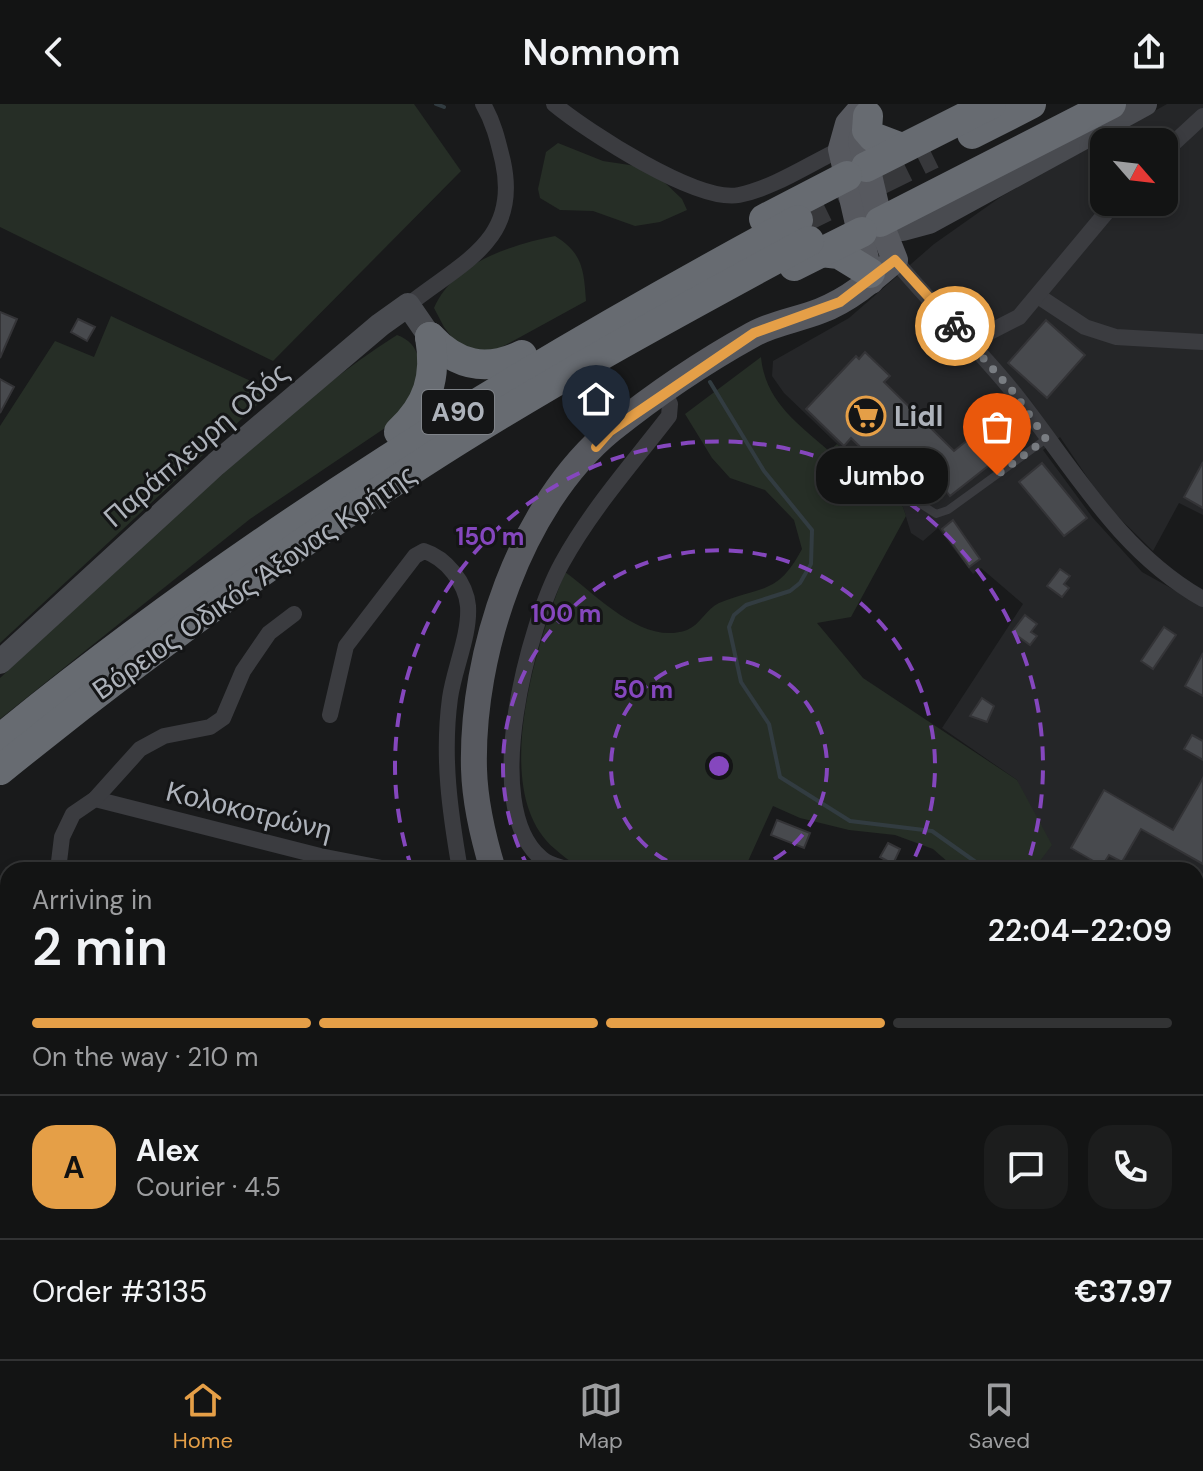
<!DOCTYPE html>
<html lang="en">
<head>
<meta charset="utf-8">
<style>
  :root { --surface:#131414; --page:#1c1d1d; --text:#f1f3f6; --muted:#9d9ea0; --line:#323334; --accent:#e59f47 }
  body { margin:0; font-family:"DM Sans",sans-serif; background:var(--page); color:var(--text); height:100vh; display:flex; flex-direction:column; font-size:30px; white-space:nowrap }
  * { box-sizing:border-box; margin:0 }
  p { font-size:26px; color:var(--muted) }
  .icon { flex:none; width:44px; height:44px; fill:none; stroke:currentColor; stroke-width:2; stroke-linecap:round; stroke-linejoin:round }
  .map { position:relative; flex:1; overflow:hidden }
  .panel { position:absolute; left:0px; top:758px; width:1204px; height:498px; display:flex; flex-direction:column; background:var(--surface); border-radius:24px 24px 0 0; box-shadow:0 4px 12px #0003,0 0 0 2px var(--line) }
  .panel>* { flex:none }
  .needle { width:52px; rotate:118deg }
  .buttons { position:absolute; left:1090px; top:24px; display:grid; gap:16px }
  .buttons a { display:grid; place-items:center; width:88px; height:88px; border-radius:16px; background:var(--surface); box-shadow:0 4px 12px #0003,0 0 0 2px var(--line); font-size:40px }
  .pin { position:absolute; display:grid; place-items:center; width:68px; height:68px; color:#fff; margin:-82px -34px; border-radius:50% 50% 50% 0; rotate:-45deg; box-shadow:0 0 8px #0007 }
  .pin .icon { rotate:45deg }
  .courier { position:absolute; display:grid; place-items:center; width:80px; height:80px; margin:-40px; border:6px solid #e59f47; border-radius:50%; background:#fff; color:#222; box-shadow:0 2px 10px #0007 }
  .bubble { position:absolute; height:56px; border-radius:24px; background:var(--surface); box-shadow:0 4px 12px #0003,0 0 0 2px var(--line); font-size:26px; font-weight:600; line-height:56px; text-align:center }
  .summary em { font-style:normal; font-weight:600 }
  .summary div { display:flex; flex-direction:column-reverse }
  .summary { display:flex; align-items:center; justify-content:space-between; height:136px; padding:0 32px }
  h1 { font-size:52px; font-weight:600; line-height:60px }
  .bar { display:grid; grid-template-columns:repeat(4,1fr); gap:12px 8px; align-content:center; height:96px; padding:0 32px }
  .bar i { height:10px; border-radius:6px; background:var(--line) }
  .bar .on { background:var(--accent) }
  .bar p { grid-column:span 4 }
  .line { display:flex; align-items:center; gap:20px; padding:0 32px; border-top:2px solid var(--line) }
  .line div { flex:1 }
  .round { display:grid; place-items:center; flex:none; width:84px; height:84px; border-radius:24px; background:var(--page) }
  header { display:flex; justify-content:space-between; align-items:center; height:104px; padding:0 32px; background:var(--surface); font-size:36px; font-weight:600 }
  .tab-bar { display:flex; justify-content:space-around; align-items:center; height:112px; border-top:2px solid var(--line); background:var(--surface); font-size:22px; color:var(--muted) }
  .tab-bar a { display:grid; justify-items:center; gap:4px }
  .tab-bar .on { color:var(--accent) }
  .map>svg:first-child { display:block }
</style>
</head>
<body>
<header><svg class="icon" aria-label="back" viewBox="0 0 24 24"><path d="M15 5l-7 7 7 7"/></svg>Nomnom<svg class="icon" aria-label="share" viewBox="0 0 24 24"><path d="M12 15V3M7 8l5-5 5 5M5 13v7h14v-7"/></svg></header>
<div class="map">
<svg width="1203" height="1255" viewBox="0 0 1203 1255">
  <rect width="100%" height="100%" fill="#191a1b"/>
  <path fill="#252628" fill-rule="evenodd" d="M1167,0H1203V411L1179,399L1153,447L1106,401L1060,333L1043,346L1093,414L1142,468L1203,502V877L1196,870V766H1054L1040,757L1017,676L942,624L1023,500L981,464L973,470L938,424L923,437L911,429L903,403L784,289L772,272L773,257L849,214L934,140L1002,92ZM1104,38H1164V98H1104Z"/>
  <g fill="#262e26">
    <polygon points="0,0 414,0 461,67 273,257 0,123"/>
    <polygon points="558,39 603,57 636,62 662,76 682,95 687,106 660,118 635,122 593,107 560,106 540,94 538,85 546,48"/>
    <path d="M555,132C583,149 584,167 586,197L491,249L460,244L444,223L434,204C454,158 511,141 555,132Z"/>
    <polygon points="111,212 272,287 0,539 0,322 55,237 94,253"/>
    <path d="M397,231C422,240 419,260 421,284L385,324L250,415L0,615V574C82,498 163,421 248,348C295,306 343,265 397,231Z"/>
    <path d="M761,253C765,297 797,319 829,347L837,340L903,403L906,412L851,513L817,519L863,574L1017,676L1052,741L1040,757L1054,766H957L933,745L895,731L849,726L800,714L773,702L744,766C693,766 622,775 574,759C567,756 561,750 555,745C487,688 538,536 565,468C598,492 643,542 687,526C700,521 707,504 719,499C762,481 777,492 802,445L794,416L765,386L730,374L712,354L685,310Z"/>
    <polygon points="1196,870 1203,877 1203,1105 1196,1099"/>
    <polygon points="763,1248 1115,1248 1133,1253 1203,1251 1203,1255 764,1255"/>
  </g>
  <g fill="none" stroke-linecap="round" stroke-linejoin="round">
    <g stroke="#323c41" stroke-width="4">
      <polyline points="436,0 444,3"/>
      <polyline points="710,278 764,367 812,426 811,460 800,479 790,487 746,501 734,511 729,523 741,578 769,620 780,673 850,717 932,727 987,766"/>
      <polyline points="1196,1012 1203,1015"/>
    </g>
  </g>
  <g fill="#484a4e" stroke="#343437" stroke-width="2">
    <polygon points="0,208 17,215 0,254"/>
    <polygon points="78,215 95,223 87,237 71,228"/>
    <polygon points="1046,216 1085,251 1047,294 1008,259"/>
    <polygon points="865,248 890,272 884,278 954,347 1009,303 1030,329 950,392 921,354 897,379 851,334 844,342 806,305 856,252 859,255"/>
    <polygon points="0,275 14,283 0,309"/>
    <polygon points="1203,358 1203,404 1184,393"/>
    <polygon points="1042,359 1087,414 1064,432 1019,378"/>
    <polygon points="953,416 980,455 969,463 942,425"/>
    <polygon points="1060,465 1070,472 1064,480 1069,484 1062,493 1047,482"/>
    <polygon points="1025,511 1037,520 1031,528 1037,532 1030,541 1012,528"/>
    <polygon points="1164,523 1176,531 1153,565 1141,557"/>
    <polygon points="1203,549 1203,592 1185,582"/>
    <polygon points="982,594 994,602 987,618 970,612"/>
    <polygon points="1192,631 1203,637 1203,656 1184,645"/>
    <polygon points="1203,674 1203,760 1141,725 1122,758 1109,751 1102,762 1071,744 1104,686 1173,726"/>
    <polygon points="777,716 810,729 804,744 771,731"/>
    <polygon points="888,739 900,745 893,760 880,753"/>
  </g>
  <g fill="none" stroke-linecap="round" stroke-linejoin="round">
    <polyline stroke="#37383b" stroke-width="30" stroke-dasharray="30 15" stroke-linecap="butt" points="798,116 932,50"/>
    <polyline stroke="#3b3c40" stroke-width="8" points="910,393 936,410 948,406 1046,335"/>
    <g stroke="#3b3c40" stroke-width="16">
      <path d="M554,0C588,28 697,99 739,91C774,84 809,60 841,45"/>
      <polyline points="1164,48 1203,12"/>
      <path d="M895,156C932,202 977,242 1014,289C1073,363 1118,447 1203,495"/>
      <polyline points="1038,192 1085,223 1116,233 1203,238"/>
      <path d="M408,201C462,158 520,137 503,58C498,37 494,19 483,0"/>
      <polyline points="970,238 1019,213 1115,98"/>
      <path d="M330,611L346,542L415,452L424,447C446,454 466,479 468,502C470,531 454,565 450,594C442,653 450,708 460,766"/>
      <polyline points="95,695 320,752 392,766"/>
      <polyline points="58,766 62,733 73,710 95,695 140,645 164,632 210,623 223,614 243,567 269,529 294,510"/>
      <path d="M569,766C560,763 548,761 541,754C479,702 529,519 562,459C591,406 632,360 669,312L670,300L665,289"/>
      <polyline points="0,1043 8,1028"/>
      <polyline points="1196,1116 1203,1123"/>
      <polyline points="20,1248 29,1255"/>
      <polyline points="350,1248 354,1255"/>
      <polyline points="644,1248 647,1255"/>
      <polyline points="719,1248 721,1255"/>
    </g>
    <g stroke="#494b50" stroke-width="24">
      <polyline points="880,118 903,125 929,118 1145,0"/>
      <polyline points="0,558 216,360 380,221 408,201 430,233"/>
    </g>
    <g stroke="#57595f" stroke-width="26">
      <polyline points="860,6 848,20 841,45 871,177"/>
      <path d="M493,766C483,733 475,700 474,665C471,550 520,401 611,326C652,293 705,257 752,231C773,219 797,216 820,207C849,196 872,176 895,156L880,118L861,37L869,11"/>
      <polyline points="741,1248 742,1255"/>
    </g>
    <g stroke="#676b71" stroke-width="30">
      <polyline points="868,12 867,26 873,33 902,44"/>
      <polyline points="972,30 1031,0"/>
      <polyline points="866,63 991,0"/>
      <polyline points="764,115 847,72"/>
      <polyline points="880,118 1111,0"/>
      <polyline points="821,148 839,150 870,169"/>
      <polyline points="794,162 862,128"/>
      <path d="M430,233C457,262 486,268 522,251"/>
      <path d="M399,328C428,301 437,273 430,233"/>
      <path d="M0,635C247,433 517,267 798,116"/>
      <path d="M0,666C135,557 275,454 421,360C546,279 678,208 809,137"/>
    </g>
  </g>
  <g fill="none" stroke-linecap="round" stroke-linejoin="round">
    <polyline stroke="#797d82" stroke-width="8" stroke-dasharray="0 14.4" points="955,222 1015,290 1046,335 997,371"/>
    <polyline stroke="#e59f47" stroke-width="10" points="596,343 610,327 754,229 840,198 895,156 955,222"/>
  </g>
  <g fill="none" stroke="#8547be" stroke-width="4" stroke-dasharray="14 10">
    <path d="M689 766A108 108 0 1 1 749 766"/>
    <path d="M529 765A216 216 0 1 1 909 765"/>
    <path d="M412 765A324 324 0 1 1 1026 765"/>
  </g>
  <defs>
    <symbol id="supermarket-ring" viewBox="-11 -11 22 22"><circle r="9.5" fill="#141516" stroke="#e59f47" stroke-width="1.5"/><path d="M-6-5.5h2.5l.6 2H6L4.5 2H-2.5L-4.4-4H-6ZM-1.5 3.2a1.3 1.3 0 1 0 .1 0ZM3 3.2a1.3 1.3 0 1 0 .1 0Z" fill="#e59f47"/></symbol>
  </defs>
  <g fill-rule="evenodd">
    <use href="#supermarket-ring" x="844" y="290" width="44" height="44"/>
  </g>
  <g text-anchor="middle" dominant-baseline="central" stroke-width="6" stroke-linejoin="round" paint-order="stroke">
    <rect fill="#141516" stroke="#7f8389" stroke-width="2" x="422" y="286" width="72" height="44" rx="6"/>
    <g font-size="26" font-weight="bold" fill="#adb2ba">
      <text x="458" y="308">Α90</text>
    </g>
    <g font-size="28" font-weight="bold" fill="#adb2ba" stroke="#141516" text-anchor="start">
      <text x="894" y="312">Lidl</text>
    </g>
    <g font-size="28" fill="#adb2ba" stroke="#141516">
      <text transform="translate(196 341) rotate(-41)">Παράπλευρη Οδός</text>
      <text transform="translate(254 478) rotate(-35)">Βόρειος Οδικός Άξονας Κρήτης</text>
      <text transform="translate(249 707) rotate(14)">Κολοκοτρώνη</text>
    </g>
  </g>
  <circle cx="719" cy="662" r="12" fill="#8547be" stroke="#141516" stroke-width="4"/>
  <g font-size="24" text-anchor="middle" font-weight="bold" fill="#8547be" stroke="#141516" stroke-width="6" stroke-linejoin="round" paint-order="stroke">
    <text x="490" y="441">150 m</text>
    <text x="566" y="518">100 m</text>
    <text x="643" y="594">50 m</text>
  </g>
</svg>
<div class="buttons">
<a><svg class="needle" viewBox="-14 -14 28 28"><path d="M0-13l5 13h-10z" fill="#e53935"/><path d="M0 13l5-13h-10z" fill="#9d9ea0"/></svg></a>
</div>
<div class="pin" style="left:997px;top:371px;background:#ea580c"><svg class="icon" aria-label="bag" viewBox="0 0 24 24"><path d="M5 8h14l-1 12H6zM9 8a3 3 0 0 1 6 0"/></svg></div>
<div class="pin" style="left:596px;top:343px;background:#1f2937"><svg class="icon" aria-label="home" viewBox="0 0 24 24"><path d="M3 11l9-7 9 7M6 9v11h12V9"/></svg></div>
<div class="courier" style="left:955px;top:222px"><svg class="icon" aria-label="bike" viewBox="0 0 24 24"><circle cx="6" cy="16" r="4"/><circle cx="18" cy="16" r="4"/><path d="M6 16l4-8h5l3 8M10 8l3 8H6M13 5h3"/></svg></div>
<div class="bubble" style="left:816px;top:344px;width:132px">Jumbo</div>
<section class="panel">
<div class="summary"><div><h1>2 min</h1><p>Arriving in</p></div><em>22:04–22:09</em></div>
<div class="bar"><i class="on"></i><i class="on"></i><i class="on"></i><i></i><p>On the way · 210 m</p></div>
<div class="line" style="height:144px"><b class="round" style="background:var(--accent);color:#111">A</b><div><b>Alex</b><p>Courier · 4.5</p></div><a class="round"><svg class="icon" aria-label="chat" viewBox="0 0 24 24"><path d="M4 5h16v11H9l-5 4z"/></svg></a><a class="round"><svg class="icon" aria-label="phone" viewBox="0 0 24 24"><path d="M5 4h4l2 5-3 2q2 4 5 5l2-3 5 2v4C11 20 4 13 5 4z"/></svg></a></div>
<div class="line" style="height:104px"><div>Order #3135</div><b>€37.97</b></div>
</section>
</div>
<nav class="tab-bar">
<a class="on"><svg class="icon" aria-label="home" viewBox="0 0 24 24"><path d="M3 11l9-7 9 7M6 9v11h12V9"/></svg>Home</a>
<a><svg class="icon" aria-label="map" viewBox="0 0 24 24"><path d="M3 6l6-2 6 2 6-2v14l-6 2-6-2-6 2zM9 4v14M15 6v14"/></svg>Map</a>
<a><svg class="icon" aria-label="saved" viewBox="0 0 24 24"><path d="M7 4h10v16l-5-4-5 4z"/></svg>Saved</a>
</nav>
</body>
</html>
